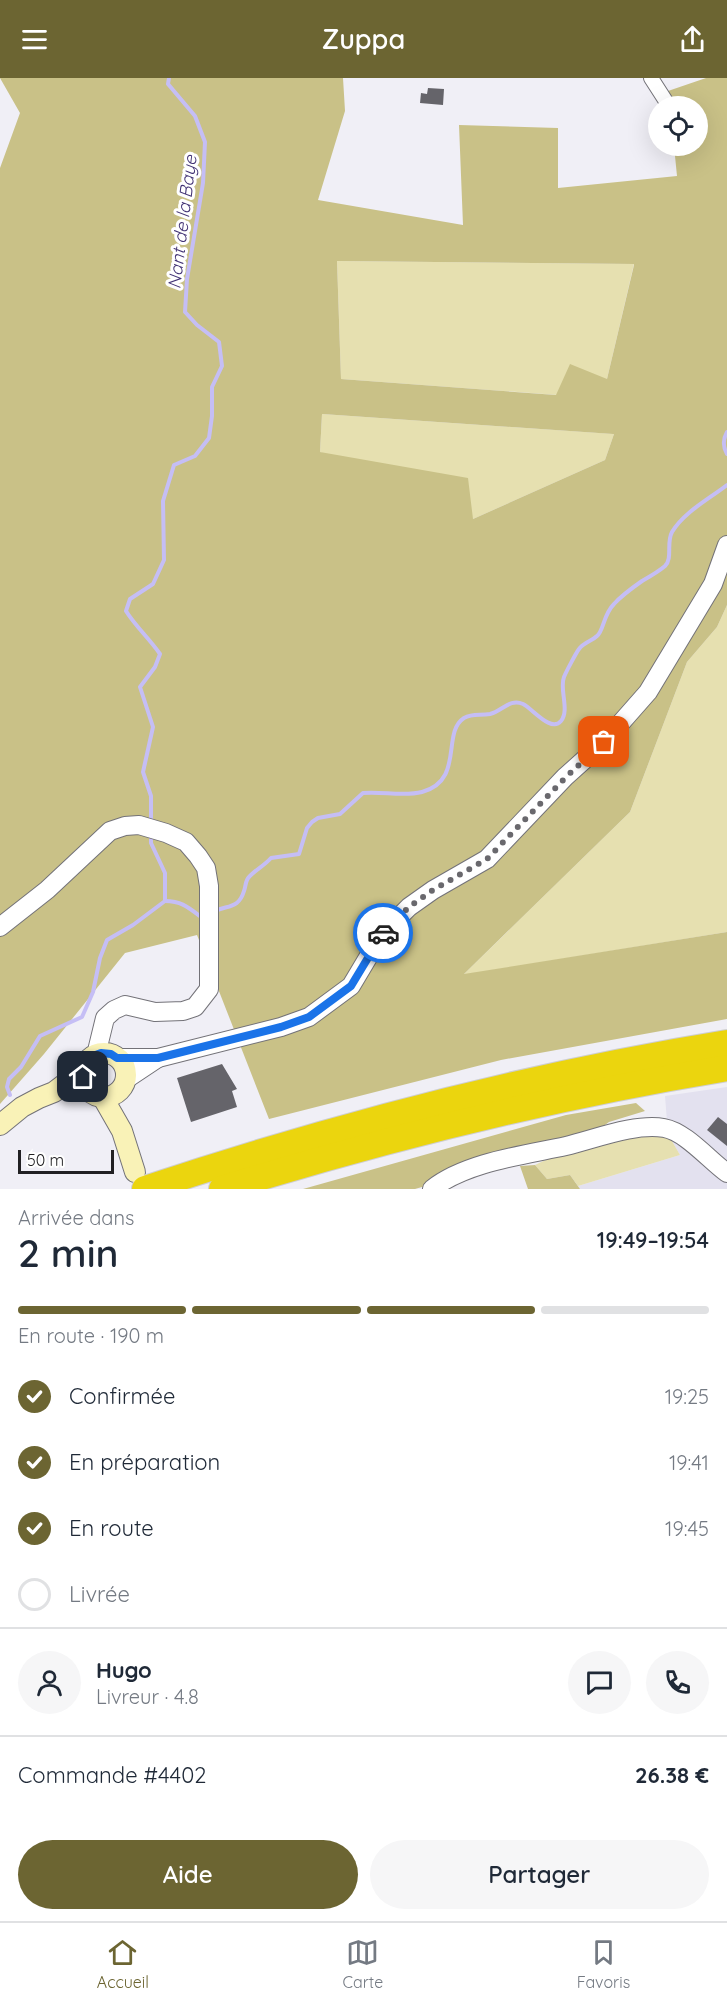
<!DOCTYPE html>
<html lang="fr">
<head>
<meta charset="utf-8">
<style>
  :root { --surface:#fff; --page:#f6f6f7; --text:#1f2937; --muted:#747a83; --line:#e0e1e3; --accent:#6c6532 }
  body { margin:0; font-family:Quicksand,sans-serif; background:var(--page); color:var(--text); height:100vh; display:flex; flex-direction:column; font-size:22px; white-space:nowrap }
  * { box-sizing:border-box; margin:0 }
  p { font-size:20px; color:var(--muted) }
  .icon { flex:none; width:33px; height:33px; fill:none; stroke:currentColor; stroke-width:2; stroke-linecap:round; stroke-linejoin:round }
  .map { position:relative; height:1111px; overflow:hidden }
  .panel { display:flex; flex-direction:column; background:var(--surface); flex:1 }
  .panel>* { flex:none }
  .tools { position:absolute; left:648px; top:18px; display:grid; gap:12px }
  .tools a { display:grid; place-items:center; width:60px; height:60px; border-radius:50%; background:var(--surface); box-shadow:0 6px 24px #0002; font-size:30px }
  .scale { position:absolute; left:18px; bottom:15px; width:96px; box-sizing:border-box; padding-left:6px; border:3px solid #212023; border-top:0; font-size:16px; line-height:21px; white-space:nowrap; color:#212023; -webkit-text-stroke:4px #fff; paint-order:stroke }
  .pin { position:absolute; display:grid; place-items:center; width:51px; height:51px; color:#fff; margin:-26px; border-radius:12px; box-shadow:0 3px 9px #0006 }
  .courier { position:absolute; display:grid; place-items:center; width:60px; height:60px; margin:-30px; border:4px solid #1a73e8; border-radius:50%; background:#fff; color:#222; box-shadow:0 2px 8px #0007 }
  .headline em { font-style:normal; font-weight:600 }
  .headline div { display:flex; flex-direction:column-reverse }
  .headline { display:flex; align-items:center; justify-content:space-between; height:102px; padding:0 18px }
  h1 { font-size:39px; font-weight:600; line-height:45px }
  .bar { display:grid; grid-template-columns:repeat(4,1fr); gap:9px 6px; align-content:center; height:72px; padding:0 18px }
  .bar i { height:8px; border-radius:4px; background:var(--line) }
  .bar .on { background:var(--accent) }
  .bar p { grid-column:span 4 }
  .line { display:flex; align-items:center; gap:15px; padding:0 18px; border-top:2px solid var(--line) }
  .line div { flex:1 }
  .round { display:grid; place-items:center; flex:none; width:63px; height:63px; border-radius:32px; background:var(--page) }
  ol { padding:0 18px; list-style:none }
  li { display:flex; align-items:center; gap:18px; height:66px }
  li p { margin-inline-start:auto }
  li .icon { padding:6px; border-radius:50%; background:var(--accent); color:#fff; stroke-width:4 }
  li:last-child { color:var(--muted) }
  li i { width:33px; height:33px; border:3px solid var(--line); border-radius:50% }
  .button { display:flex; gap:12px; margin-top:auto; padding:12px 18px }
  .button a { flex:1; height:69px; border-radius:36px; background:var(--accent); color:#fff; font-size:24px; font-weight:600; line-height:69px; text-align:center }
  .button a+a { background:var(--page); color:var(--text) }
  header { display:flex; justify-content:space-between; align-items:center; height:78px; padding:0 18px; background:var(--accent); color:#fff; font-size:27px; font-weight:600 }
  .tab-bar { display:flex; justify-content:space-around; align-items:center; height:84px; border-top:2px solid var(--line); background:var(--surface); font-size:16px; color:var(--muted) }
  .tab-bar a { display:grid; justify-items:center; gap:3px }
  .tab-bar .on { color:var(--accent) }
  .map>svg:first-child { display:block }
</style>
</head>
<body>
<header><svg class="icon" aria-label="menu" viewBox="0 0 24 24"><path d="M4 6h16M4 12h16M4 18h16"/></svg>Zuppa<svg class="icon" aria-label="share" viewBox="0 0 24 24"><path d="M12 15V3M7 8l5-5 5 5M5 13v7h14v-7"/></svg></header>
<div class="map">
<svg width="727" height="1111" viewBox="0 0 727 1111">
  <rect width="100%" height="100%" fill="#f0eff6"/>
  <polygon fill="#e3e1ef" points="727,1009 727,1111 580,1111 578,1108 680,1077 668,1056 665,1018"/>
  <g fill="#e6e0b0">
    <polygon points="337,183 634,186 607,301 557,317 341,301"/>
    <polygon points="322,336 614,356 605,382 473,441 320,374"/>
    <polygon points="727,527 727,854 463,897 630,734 687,584 717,549"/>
    <path d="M668,1056L680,1077L578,1108L570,1097L547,1101L535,1087C570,1069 628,1060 668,1056Z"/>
  </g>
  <g fill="#c9c187" fill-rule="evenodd">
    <path d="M0,0H343L345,33L318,122L463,147L459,47L558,50V110L677,98L674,68H698V28H670L668,13L706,0H727V527L717,549L687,584L630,734L464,896L727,854V941L501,982L269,1041L197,857L125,875L44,976L0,1026V90L20,35ZM337,183L634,186V187L607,301L570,286L556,317L341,301ZM322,336L613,356H614L605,382L473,441L468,400L320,374Z"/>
    <polygon points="636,1025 645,1033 609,1044 590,1058 565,1068 415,1111 303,1111 566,1037"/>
    <polygon points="535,1087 547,1101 570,1097 580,1111 528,1111 520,1088"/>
  </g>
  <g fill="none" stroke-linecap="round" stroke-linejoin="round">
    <g stroke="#c5bef5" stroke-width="4">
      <path d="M727,354C723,361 723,369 727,376"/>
      <path d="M151,746V718L143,694L153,649L140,609L155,589L160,576C149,560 136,549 126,533L130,521L153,506L164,482L163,423L174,387L195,378L209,360L212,338V309L222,288L219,264L197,247L185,234L187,201L203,105L205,64L195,38L168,6L169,0"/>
      <path d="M165,823C181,823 188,829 201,839L204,840"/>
      <path d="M215,833C229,827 239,830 244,813C246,808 245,803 249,799C255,792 264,788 271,780L299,776L307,750L312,744L318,740L340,736L363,715C382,713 403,719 422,714C465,702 441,655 464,640C473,635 480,638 490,636C502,633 510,620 523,626C533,631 551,655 561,643C570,632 559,611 564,599C566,594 576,575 579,571C584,564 592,563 597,558C604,552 603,537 614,526C622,517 632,510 642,503C649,499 658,494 665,488C673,480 666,465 672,454C684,434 709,421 727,407"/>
      <polyline points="10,1017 7,1009 9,1001 21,989 40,958 82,939 93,914 100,880 107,862 133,847 165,823 165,795 151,765 151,757"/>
    </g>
  </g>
  <g fill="#65646a">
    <polygon points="428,10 444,11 443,27 420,25 421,15 427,16"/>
    <polygon points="222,986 237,1011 232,1013 237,1029 191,1044 177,1000"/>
    <polygon points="718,1039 727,1046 727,1068 707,1052"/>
  </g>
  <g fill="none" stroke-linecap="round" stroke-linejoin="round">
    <defs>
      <polyline id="minor" points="651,0 669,28"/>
      <g id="tertiary">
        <polyline points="0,849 47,812 110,753 125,748 139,747 166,755 186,764 198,778 206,790 209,808 209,911 195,929 183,933 155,934 125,927 114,932 105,940 96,977"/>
        <polyline points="117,980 158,980 281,949 309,939 351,908 382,856 409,829 433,812 487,781 565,699 604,664 648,614 713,506 727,467"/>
        <polyline points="125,1002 158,980"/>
        <path d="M432,1111C466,1084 525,1077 566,1068C595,1061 635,1045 664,1050C686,1054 709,1082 727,1095"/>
      </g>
      <g id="secondary">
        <circle cx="104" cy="997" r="22"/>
        <polyline points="102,1018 122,1053 135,1094"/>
        <polyline points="0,1047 22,1029 39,1020 54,1014 83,992"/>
      </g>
      <g id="motorway">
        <path d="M145,1111C335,1048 529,997 727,965"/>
        <path d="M222,1111C387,1060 556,1018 727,990"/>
      </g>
    </defs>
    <use href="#minor" stroke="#737278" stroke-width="16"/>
    <use href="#tertiary" stroke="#737278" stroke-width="20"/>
    <use href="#secondary" stroke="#737278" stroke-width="22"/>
    <use href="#motorway" stroke="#cececf" stroke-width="28"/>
    <use href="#minor" stroke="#fff" stroke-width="14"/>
    <use href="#tertiary" stroke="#fff" stroke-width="18"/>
    <use href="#secondary" stroke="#f9f2b7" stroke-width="20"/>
    <use href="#motorway" stroke="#ebd50e" stroke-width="26"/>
  </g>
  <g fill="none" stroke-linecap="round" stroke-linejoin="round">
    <polyline stroke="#69686d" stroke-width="6" stroke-dasharray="0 10.8" points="383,855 409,829 433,812 487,781 566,699 604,664"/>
    <polyline stroke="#1a73e8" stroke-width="8" points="83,999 83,992 86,984 93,978 101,975 111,976 117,980 158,980 281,949 309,939 351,908 383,855"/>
  </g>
  <g text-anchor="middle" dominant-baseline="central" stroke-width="6" stroke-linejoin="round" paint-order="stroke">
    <g font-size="18" font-style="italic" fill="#423374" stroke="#fff">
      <text transform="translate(182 144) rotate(-83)">Nant de la Baye</text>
    </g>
  </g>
</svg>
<div class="tools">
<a><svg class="icon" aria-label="locate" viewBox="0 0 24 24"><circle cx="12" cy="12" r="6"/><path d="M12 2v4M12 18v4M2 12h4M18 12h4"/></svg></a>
</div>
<div class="scale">50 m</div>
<div class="pin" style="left:604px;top:664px;background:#ea580c"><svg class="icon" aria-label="bag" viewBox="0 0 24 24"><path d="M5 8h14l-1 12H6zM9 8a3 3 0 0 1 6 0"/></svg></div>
<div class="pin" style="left:83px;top:999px;background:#1f2937"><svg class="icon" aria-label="home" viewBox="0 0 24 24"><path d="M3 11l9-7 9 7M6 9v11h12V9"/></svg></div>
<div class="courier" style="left:383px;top:855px"><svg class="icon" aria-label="car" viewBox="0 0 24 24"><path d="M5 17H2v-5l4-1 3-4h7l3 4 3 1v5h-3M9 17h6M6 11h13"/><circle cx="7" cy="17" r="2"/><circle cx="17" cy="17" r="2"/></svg></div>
</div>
<section class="panel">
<div class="headline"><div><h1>2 min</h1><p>Arrivée dans</p></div><em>19:49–19:54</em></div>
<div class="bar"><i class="on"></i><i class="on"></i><i class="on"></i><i></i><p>En route · 190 m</p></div>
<ol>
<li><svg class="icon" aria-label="check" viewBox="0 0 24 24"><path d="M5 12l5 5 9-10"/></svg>Confirmée<p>19:25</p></li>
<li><svg class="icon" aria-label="check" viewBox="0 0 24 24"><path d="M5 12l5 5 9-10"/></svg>En préparation<p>19:41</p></li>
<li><svg class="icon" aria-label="check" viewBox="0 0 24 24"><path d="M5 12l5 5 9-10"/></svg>En route<p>19:45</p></li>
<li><i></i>Livrée</li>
</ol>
<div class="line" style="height:108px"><a class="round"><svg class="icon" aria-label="person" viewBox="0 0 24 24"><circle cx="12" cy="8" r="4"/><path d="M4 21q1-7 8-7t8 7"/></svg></a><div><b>Hugo</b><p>Livreur · 4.8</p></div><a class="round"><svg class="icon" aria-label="chat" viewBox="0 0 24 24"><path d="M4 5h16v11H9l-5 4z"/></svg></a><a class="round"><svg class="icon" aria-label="phone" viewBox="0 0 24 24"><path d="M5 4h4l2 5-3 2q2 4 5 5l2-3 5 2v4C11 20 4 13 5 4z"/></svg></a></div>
<div class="line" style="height:78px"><div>Commande #4402</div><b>26.38 €</b></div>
<div class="button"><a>Aide</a><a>Partager</a></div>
</section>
<nav class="tab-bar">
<a class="on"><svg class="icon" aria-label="home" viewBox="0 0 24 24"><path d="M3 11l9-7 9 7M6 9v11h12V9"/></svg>Accueil</a>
<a><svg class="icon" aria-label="map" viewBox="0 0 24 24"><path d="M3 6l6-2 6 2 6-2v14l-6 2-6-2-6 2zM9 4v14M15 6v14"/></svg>Carte</a>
<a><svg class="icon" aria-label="saved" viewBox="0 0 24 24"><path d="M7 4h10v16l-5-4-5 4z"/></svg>Favoris</a>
</nav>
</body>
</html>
